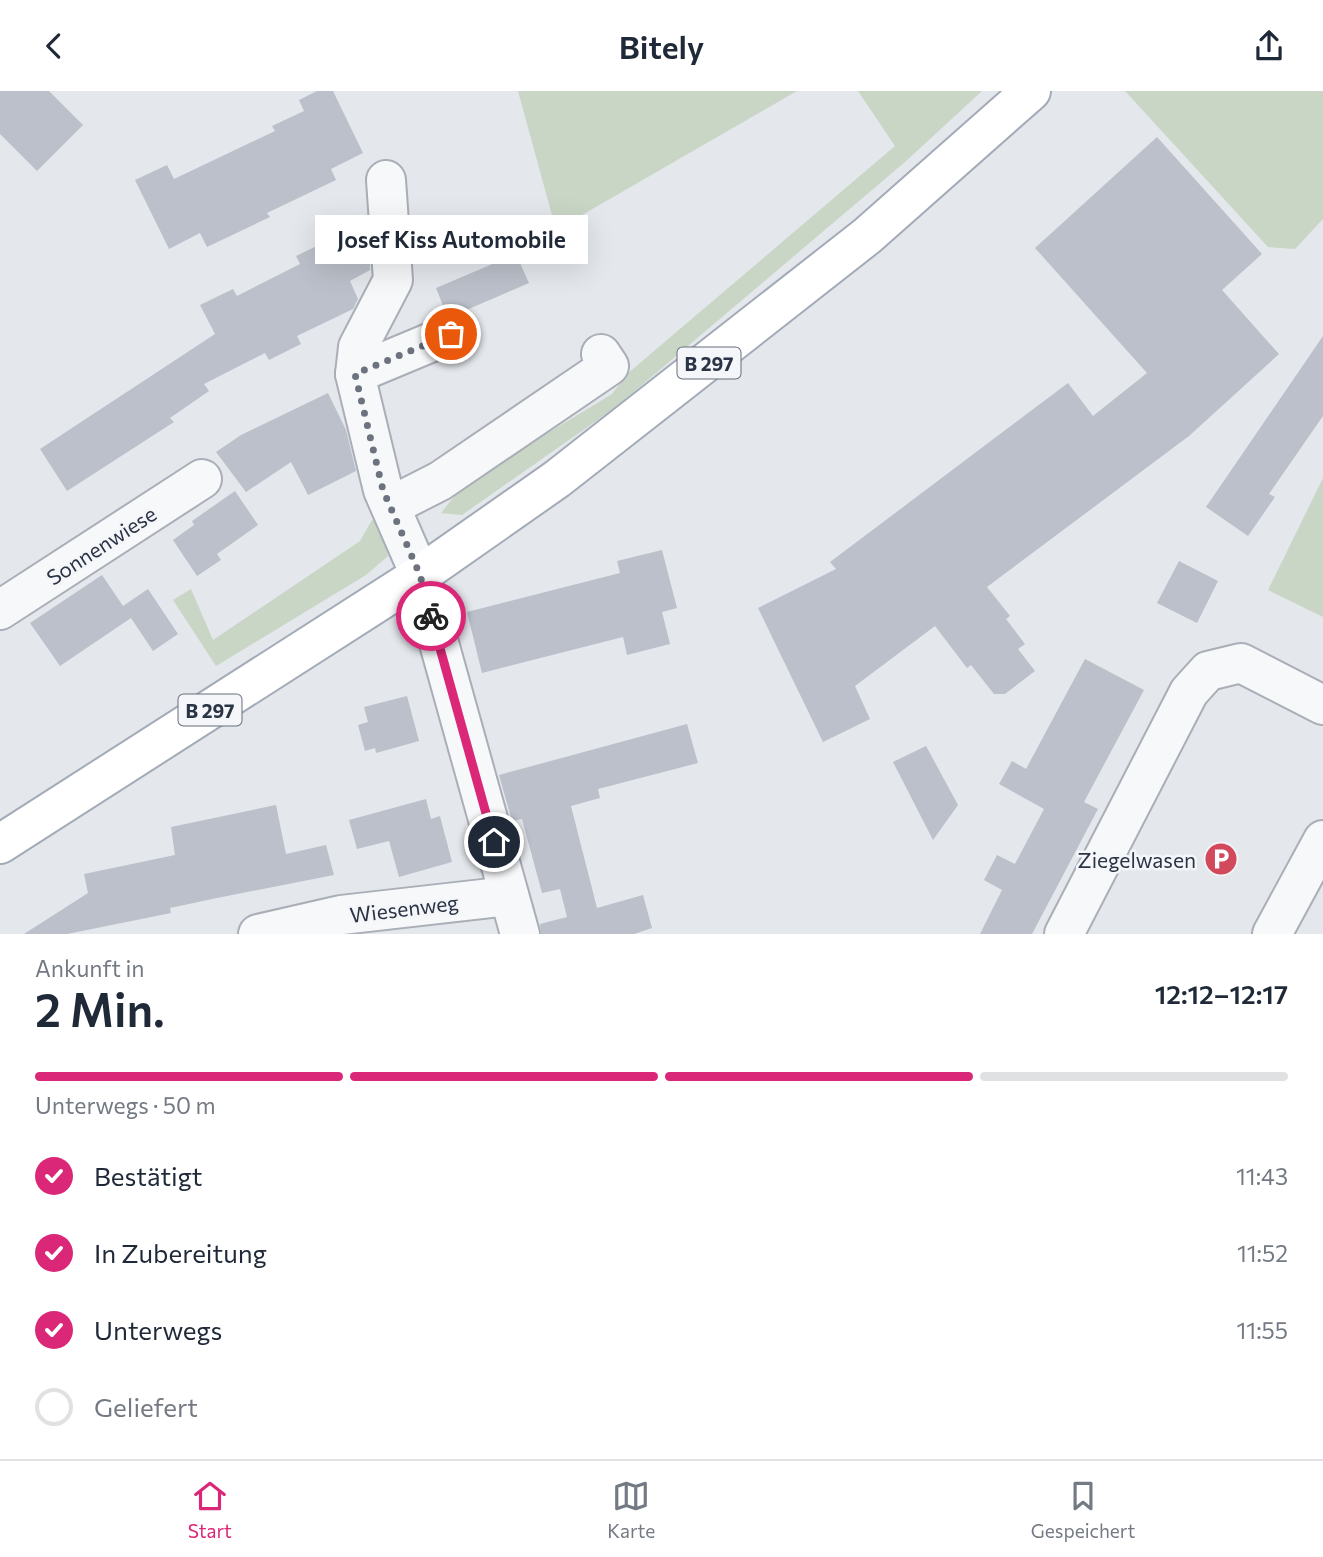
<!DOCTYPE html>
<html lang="de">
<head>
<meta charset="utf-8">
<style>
  :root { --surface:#fff; --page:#f6f6f7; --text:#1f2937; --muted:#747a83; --line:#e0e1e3; --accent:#db2777 }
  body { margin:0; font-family:Commissioner,sans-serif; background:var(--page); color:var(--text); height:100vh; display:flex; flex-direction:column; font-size:26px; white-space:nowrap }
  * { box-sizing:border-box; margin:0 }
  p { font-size:23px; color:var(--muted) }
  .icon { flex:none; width:38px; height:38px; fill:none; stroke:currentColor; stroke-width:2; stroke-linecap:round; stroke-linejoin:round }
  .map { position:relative; height:843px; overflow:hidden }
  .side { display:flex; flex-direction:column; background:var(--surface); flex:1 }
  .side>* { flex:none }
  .pin { position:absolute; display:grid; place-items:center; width:60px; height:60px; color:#fff; margin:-30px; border:4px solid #fff; border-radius:50%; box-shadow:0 2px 7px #0007 }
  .courier { position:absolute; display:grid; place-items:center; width:70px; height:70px; margin:-35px; border:5px solid #db2777; border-radius:50%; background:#fff; color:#222; box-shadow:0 2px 9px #0007 }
  .bubble { position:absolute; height:49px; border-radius:0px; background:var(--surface); box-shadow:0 7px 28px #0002; font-size:23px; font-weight:600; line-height:49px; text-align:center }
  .summary em { font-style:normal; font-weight:600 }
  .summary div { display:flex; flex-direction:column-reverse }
  .summary { display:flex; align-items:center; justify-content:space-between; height:119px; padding:0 35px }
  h1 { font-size:46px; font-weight:600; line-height:52px }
  .bar { display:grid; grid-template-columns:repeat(4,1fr); gap:10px 7px; align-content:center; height:84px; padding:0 35px }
  .bar i { height:9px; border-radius:5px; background:var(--line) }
  .bar .current { background:var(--accent) }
  .bar p { grid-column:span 4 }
  ol { padding:0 35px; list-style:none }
  li { display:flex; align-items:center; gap:21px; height:77px }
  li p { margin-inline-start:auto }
  li .icon { padding:7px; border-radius:50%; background:var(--accent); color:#fff; stroke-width:4 }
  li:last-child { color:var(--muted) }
  li i { width:38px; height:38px; border:4px solid var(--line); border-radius:50% }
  header { display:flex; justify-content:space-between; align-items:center; height:91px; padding:0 35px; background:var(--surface); font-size:32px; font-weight:600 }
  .tab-bar { display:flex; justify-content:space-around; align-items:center; height:98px; border-top:2px solid var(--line); background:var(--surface); font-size:19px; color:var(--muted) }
  .tab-bar a { display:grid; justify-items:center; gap:4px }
  .tab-bar .current { color:var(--accent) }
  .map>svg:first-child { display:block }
</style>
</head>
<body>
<header><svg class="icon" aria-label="back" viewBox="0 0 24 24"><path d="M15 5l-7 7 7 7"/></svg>Bitely<svg class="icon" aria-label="share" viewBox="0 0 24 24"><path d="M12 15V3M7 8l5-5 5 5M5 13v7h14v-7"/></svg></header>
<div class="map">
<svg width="1323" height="843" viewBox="0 0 1323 843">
  <rect width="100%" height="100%" fill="#e4e7ec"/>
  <g fill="#c9d6c5">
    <polygon points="518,0 797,0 556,139"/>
    <polygon points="858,0 982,0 905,71 616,316 462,424 441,422 464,393 612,303 627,283 895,55"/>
    <polygon points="1125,0 1323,0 1323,128 1295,158 1268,156"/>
    <polygon points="1323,387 1323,526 1268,499"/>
    <polygon points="372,429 379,431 388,465 366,484 216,575 173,509 191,498 213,549 360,450"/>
  </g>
  <g fill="#bbc0ca">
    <polygon points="0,0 49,0 83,34 37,80 0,43"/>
    <polygon points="317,0 333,0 363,62 331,78 336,89 267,122 270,126 207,156 200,142 169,158 135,89 167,74 174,88 275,40 272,35 304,20 299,9"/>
    <polygon points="1157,46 1262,163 1222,199 1279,263 1189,345 987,496 1010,525 1006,528 1025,553 1018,558 1035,580 1005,603 994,603 971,574 967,577 935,535 855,595 870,628 823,651 758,517 836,478 830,471 1068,292 1093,325 1147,282 1035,157"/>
    <polygon points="354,137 370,168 370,179 350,190 358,208 353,218 297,245 301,253 269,269 265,262 204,293 209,300 170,327 174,331 67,400 40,358 215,243 200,214 233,198 237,205 300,173 296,165"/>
    <polygon points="516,163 529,192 457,223 446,222 436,197"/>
    <polygon points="1323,245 1323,325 1269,403 1275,406 1248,445 1206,416"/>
    <polygon points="328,302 346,339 356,380 308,404 291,371 246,401 216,361 241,344"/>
    <polygon points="235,400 258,434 217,463 221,469 197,485 173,449 194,434 192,430"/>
    <polygon points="662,459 677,517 662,521 670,553 627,564 623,546 482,582 467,521 620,482 617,470"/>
    <polygon points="1179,470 1218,490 1197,532 1157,512"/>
    <polygon points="102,484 123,515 148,498 178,543 153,560 131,527 60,575 30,532"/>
    <polygon points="1085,568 1144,599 1084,711 1098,718 1032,843 980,843 1002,799 984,789 997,764 1015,773 1044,718 999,693 1012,670 1026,678"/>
    <polygon points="407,605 419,650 376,662 375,657 365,660 358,634 368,631 364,616"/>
    <polygon points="687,633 698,672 598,698 600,707 571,715 597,817 643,804 652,837 634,843 541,843 540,833 567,826 560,798 542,802 522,728 512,730 499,684"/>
    <polygon points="926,655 958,714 933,749 893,671"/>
    <polygon points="426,708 431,728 440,725 452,771 399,786 389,750 357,758 349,729"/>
    <polygon points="276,714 286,763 326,754 334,784 217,807 170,817 171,822 67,843 24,843 88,802 84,783 175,764 171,736"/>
  </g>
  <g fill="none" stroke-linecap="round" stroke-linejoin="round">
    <defs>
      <g id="minor">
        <polyline points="386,89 393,189 358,256 355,283 383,399 420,484 520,843"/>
        <polyline points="355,283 451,243"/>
        <polyline points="391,415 440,390 609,275 601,263"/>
        <polyline points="0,519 202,388"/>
        <polyline points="258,843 341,824 509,805"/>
        <polyline points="1064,843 1189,601 1208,580 1241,572 1323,614"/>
        <polyline points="1272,843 1323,749"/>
      </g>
      <polyline id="major" points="0,753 420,484 557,388 867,145 1031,0"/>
    </defs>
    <use href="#minor" stroke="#a9aeb7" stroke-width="42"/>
    <use href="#major" stroke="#a3abb8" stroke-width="42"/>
    <use href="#minor" stroke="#f7f8fa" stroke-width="38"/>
    <use href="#major" stroke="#fff" stroke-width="38"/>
  </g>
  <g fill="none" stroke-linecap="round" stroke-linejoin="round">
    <polyline stroke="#6c737f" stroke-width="7" stroke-dasharray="0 12.6" points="431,525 420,484 383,399 355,283 451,243"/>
    <polyline stroke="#db2777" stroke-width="9" points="431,525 494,751"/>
  </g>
  <defs>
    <symbol id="parking-disc" viewBox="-11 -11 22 22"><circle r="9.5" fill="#d1495b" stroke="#f4f6f9"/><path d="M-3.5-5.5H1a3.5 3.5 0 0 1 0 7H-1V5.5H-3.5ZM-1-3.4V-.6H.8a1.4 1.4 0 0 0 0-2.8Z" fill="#fff"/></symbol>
  </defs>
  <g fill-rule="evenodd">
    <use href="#parking-disc" x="1202" y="749" width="38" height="38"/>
  </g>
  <g text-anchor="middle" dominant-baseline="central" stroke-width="5" stroke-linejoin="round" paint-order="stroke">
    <g fill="#f4f6f9" stroke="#676e7b" stroke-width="2">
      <rect x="677.5" y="256.5" width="63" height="31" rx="5"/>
      <rect x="178.5" y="603.5" width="63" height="31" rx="5"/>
    </g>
    <g font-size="19" font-weight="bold" fill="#2b3445">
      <text x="709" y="272">B 297</text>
      <text x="210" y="619">B 297</text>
    </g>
    <g font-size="21" fill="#2b3445" stroke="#f4f6f9">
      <text transform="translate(101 454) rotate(-33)">Sonnenwiese</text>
      <text transform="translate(404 817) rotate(-7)">Wiesenweg</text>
    </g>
    <g font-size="21" fill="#2b3445" stroke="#f4f6f9" text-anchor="end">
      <text x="1196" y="768">Ziegelwasen</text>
    </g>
  </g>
</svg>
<div class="pin" style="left:451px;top:243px;background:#ea580c"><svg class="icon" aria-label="bag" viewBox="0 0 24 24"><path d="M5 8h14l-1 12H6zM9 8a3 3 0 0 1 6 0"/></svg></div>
<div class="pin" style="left:494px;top:751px;background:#1f2937"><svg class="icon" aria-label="home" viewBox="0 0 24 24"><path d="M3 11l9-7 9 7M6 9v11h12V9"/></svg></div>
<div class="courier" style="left:431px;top:525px"><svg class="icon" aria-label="bike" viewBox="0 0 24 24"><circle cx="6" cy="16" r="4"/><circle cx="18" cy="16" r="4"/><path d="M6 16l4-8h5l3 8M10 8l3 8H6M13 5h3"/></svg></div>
<div class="bubble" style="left:315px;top:124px;width:273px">Josef Kiss Automobile</div>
</div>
<section class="side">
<div class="summary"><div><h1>2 Min.</h1><p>Ankunft in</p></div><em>12:12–12:17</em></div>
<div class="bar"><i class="current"></i><i class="current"></i><i class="current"></i><i></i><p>Unterwegs · 50 m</p></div>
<ol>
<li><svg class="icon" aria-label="check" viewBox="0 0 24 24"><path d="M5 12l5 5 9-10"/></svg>Bestätigt<p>11:43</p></li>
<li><svg class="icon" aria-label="check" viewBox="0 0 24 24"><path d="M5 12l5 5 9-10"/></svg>In Zubereitung<p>11:52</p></li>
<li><svg class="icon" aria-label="check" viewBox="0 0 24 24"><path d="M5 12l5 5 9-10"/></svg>Unterwegs<p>11:55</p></li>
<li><i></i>Geliefert</li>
</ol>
</section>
<nav class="tab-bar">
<a class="current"><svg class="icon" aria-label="home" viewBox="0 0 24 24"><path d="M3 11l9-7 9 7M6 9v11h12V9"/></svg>Start</a>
<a><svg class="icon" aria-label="map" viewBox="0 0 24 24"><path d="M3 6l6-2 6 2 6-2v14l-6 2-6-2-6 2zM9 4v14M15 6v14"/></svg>Karte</a>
<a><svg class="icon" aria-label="saved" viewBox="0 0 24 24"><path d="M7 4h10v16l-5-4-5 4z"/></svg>Gespeichert</a>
</nav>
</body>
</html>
